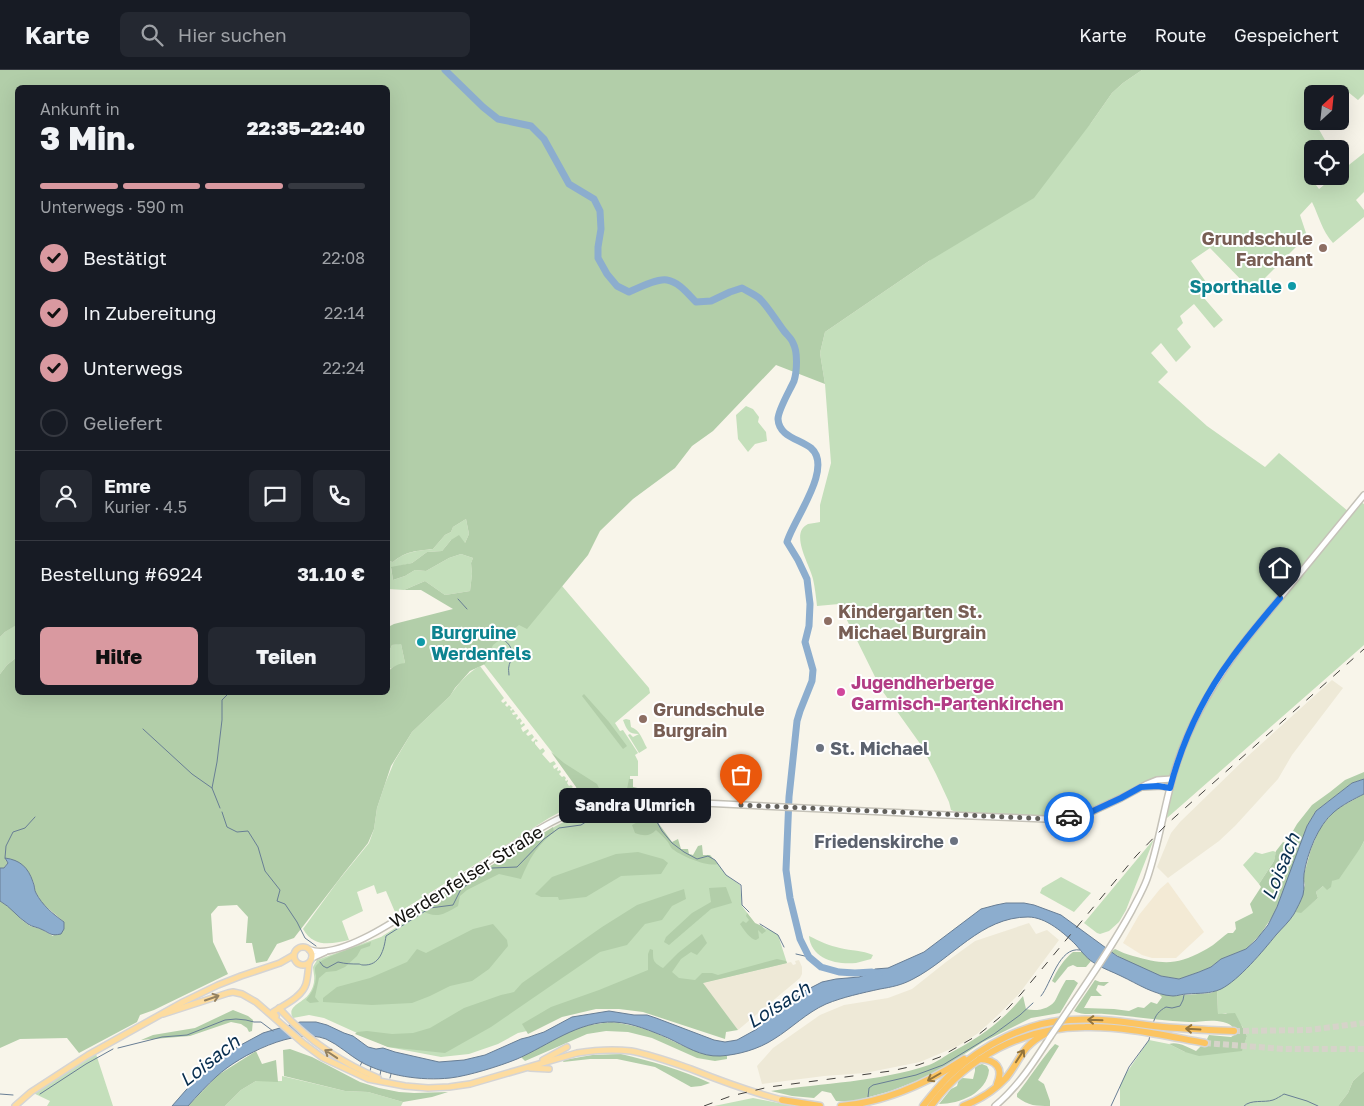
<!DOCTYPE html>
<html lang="de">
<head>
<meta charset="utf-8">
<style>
  :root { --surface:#171b24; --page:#242831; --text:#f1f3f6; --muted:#9ea1a6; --line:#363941; --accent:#d999a0 }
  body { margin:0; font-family:"Golos Text",sans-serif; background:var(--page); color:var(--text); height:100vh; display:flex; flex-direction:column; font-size:19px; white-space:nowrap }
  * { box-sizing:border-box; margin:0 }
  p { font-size:16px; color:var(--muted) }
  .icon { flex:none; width:28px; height:28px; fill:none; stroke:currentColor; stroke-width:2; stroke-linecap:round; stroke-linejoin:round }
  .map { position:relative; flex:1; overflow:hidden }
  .drawer { position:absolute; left:15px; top:15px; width:375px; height:610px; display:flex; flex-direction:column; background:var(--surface); border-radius:8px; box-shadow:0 5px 20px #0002 }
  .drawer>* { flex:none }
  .needle { width:32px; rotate:27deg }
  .tools { position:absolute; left:1304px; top:15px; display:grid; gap:10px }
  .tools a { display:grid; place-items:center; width:45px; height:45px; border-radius:8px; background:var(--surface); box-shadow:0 5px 20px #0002; font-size:25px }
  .pin { position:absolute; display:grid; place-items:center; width:42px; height:42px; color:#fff; margin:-51px -21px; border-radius:50% 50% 50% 0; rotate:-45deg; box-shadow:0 0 5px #0007 }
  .pin .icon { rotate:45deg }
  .courier { position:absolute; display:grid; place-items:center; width:50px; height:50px; margin:-25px; border:4px solid #1a73e8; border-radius:50%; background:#fff; color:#222; box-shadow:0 1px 6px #0007 }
  .bubble { position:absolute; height:35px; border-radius:8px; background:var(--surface); box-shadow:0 5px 20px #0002; font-size:16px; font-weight:800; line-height:35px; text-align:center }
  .summary em { font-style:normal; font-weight:800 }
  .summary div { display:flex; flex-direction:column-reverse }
  .summary { display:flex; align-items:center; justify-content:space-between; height:85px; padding:0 25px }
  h1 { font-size:32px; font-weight:800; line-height:38px }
  .bar { display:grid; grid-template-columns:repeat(4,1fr); gap:8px 5px; align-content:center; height:60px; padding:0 25px }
  .bar i { height:6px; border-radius:4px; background:var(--line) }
  .bar .current { background:var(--accent) }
  .bar p { grid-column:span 4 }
  .line { display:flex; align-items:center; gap:12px; padding:0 25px; border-top:1px solid var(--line) }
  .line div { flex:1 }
  .round { display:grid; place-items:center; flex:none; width:52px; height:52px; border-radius:8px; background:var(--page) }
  ol { padding:0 25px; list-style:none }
  li { display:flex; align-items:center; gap:15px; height:55px }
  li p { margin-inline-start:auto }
  li .icon { padding:5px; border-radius:50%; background:var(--accent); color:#111; stroke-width:4 }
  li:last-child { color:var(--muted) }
  li i { width:28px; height:28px; border:2px solid var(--line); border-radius:50% }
  .button { display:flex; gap:10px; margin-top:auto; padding:10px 25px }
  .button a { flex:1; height:58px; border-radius:8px; background:var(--accent); color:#111; font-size:20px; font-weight:800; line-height:58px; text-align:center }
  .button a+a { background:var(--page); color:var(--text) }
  header { display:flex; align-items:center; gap:30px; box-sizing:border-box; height:70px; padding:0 25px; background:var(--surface); border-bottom:1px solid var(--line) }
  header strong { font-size:24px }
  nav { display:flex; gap:28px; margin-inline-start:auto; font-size:18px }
  .search { width:350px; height:45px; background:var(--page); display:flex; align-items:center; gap:12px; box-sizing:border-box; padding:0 18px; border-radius:8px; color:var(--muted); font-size:19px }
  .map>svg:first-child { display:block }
</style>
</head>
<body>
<header>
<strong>Karte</strong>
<div class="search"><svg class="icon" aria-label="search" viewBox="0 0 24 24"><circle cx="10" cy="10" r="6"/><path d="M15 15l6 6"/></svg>Hier suchen</div>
<nav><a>Karte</a><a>Route</a><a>Gespeichert</a></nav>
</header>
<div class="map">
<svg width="1364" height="1036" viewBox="0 0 1364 1036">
  <rect width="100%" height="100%" fill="#f8f5ea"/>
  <polygon fill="#f3ead5" points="1168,812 1204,862 1176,888 1152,888 1142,885 1123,873 1139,845 1160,819"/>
  <g fill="#eee9d7">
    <polygon points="1332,610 1343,618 1292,685 1278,709 1235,756 1219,771 1168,808 1157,797 1171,763 1180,752 1249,685"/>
    <polygon points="1029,853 1036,864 1047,860 1059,870 1019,924 997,946 977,964 958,976 920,992 865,1003 824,1006 762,1014 757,996 773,978 820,945 844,935 888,928 912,919 946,892 975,871"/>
    <polygon points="799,890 802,897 802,904 800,908 738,960 702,913 791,892 793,895 796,894 795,891"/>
  </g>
  <g fill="#c4dfbb">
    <path d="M1142,0H1364V24L1358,30L1343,18L1336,24H1312V51H1320L1316,54L1326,72L1327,79H1312V97L1306,102L1319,119L1335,106H1340V102L1364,83V122L1356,130L1364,140V147L1333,173C1322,161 1319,146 1312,132L1300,145L1307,166L1252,221L1210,178L1191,191L1206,212L1197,220L1223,250L1214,258L1194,234L1180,246L1183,253L1177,259L1191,277L1176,292L1161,273L1151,283L1168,302L1158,312L1207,356L1265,397L1279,383L1349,442L1359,431L1364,434V575L1167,748L1168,738L1175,707L1167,706L1145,712L1120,726L1098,736L1062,745L1044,747L956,742L951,740L949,732L936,704L921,675L881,619L839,534L817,536C816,527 815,518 813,509C810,495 789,463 808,454C812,453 817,453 820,452V435L831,393L825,314L820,283L825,262L929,191L1091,53L1112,23L1123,13Z"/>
    <polygon points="746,336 753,339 759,347 758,352 766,362 767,371 755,374 748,382 738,369 736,345"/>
    <path d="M466,449L469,464L465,473L451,470L442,481L427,482L412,493L391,498L393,510L405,506L415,500L426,501L449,488L461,484L473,488L471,493L472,504L470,521L445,525L425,511L404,520L388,519V491L393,492C406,481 417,481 433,479L445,465L451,462L453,457Z"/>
    <path d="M562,516L649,618L650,623L615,653L620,661L623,660L638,683L635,685L638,691V706H630V719L652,743L662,762L672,774L683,783L715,790L726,805L740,815L742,836L757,856L770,860L778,865L787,893L702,913L595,935L557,945L527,961L518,963L498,974L469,984L441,987L388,977L324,948L309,945L293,948C286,936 303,933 309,924C313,919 315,912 314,905C314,904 313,898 313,897C314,895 316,892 317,890L381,867L554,757L577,745L593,740L590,727L562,695L482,592L492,574L528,547Z"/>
    <polygon points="17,554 17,587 7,595 0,604 0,567 5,562"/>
    <polygon points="398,574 401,574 405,593 389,599 388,602 388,582 389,582 392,575"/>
    <path d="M480,596L504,628L501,631L503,633L506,631L507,633L505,635L507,637L509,635L512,638L510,639L511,641L513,639L515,642L512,643L513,645L517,644L518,646L516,648L517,650L520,648L522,651L520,653L521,655L524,653L525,655L521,658L523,662L528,659L529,661L526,664L528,666L532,664L534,667L531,670L533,672L536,669L538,671L536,672L535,671V674L540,680L543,678L545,681L542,684L550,693L554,691L556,694L553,696L554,699L558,697V698L557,700L558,701L560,700L561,702L559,704L562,707L564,706L566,708L565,710L566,711L568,710V711L567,713L569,716L571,715L573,717L570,719L572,721L575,720L576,721L567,727L573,735L549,748L401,841L395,842L386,821L377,824L374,815L357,822L363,841L342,851L349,870C331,874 314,878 303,859L338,811L369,773L374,759L377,738L385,714L394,692L412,662L450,626C458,614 467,603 480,596Z"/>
    <path d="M626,649L630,650L631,657C640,660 642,669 647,678L639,683L628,665L630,664L633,667L639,664C628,664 627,660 623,650Z"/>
    <polygon points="1154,769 1126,840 1119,852 1109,861 1100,864 1097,863 1084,853"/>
    <path d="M1364,771V1001L1353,1011L1348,1023L1338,1036H1120V1016L1125,1005L1149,970L1169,974L1185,982H1228L1242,980L1247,966L1242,956L1226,943L1218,945L1217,920C1238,913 1262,881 1277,864C1283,857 1290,850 1295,842H1301L1318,828L1316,822L1323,816L1332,811L1361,777Z"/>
    <polygon points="1273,781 1276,782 1274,791 1259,814 1243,795 1255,782 1262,784"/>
    <polygon points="1061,807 1091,823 1074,842 1040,823 1042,818"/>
    <path d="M809,866C819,871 830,876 840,878C852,881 862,880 873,885L871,889C866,890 861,892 856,893C836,895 811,889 809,866Z"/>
    <polygon points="96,984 113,1036 47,1036 50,1031 31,1022 88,985"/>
    <polygon points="282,1006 345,1021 368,1022 403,1032 401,1036 225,1036 241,1020 256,1011 282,1011"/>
    <polygon points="753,1028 794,1036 714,1036"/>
  </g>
  <g fill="#b2cea9">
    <path d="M0,0H1142L1123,13L1112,23L1091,53L1034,128L929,191L825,262L820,283L825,314L776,295L713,361L692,376L675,398L633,429L600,461L588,485L527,559L519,555L493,575L485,594L470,601L455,618L450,626L412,662L391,696L377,738L374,759L368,773L344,803L294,868L277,874L267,891L256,893L252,873H246L248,847L237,835L218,836L211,844L213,872L228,904L154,940L140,945L137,952L79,983L67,968L20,969L0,978V831L12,839L22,850L30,856L41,859L53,866L64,852L42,833L35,821L34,813L29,804L5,789L8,793L4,798H0V604L7,595L17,587L18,622H388V602C391,597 400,593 405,593L401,574L392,575L389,582H388V557L394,554L453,539L421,520H404L425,511L445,525L470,521L472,504L471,493L473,488L461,484L449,488L426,501L415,500L405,506L393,510L391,497L412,493L427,482L442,481L451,470L459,465L465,473L469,464L466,449L453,457L451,462L445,465L433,479C416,481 406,481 393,492L388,491V18H18V554L5,562L0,567Z"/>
    <polygon points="584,624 609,652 627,676 623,679 582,626"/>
    <polygon points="551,682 564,693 597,714 600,720 598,725 584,729 579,725 576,717"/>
    <path d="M1364,702V709L1352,713L1316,741L1307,756L1289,807L1274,844L1260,865L1246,879L1221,889L1211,897L1199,902L1179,909L1161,906L1132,894L1111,882L1115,879C1121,882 1126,884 1133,886C1161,894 1176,896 1203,881C1212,877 1220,869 1228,863H1233L1236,859L1235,852L1253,843L1250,834L1261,817L1259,814L1274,791L1276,781L1283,772L1286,773L1297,754L1312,735L1330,722L1345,710Z"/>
    <polygon points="629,709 633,709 633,717 647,720 645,726 630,725 601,727 603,722 616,723 627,719"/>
    <polygon points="1364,724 1364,771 1361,777 1339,809 1332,811 1331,817 1327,820 1323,816 1316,822 1318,828 1301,843 1295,842 1305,815 1303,808 1311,779 1320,758 1335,740"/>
    <path d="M644,734L646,737L643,744L622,746L616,742L604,749L599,748L594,750L591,743C607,734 627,735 644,734Z"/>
    <path d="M649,746L654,747L672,772L678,769L681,779H688L689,784L693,785L698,776L702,775L703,785H710L718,794C708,797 683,787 674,780C670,778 670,774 667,771C664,767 660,764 656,760C649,767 644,766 635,763L632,755Z"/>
    <path d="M553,757L554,762C536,777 530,788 521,809L499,804L467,820L460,826L458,836C443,845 436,849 420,840Z"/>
    <polygon points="638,782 663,789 668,793 661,804 621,806 586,827 559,830 558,827 541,827 535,824 552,807 616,784"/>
    <polygon points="726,817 732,833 711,839 669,875 664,872 666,867 692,843 711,832 709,818"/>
    <polygon points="684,819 686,829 672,836 662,850 645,854 627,875 600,882 491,957 445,983 388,977 355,964 357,962 367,961 392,964 413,963 430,958 464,938 501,925 514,922 522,913 602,857 637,835"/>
    <path d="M747,843L755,853L762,856L766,861L762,864L758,860L759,868L756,870C751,870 743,859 740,854L743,851L746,853L749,850L746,846Z"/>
    <polygon points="493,854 507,870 508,876 489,899 472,911 450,916 430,926 412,933 372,935 323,932 323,928 337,917 370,908 407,892 417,879 426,883 473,859"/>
    <path d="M702,864L707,873L697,885L691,882L681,889L672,902L679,908L695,910L702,903H712L718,905L777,889L786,891L787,893L703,913L738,960L726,962L725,969L643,942L619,939H596L562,947L528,964L522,954L551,937L599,920L648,900V884L650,879L653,880C653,891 653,892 663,898L678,883Z"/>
    <path d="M371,872L370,876L361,879L357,886L345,897L336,901L326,902L319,908L315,927L319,932L310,933L306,930C312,923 316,915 316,905C315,903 315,899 315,898C318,887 360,876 371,872Z"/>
    <path d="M1073,882H1082L1091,891L1086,897H1077L1073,895L1068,897L1055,913L1052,911C1057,900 1064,889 1073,882Z"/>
    <path d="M1066,910H1074L1078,913L1060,943L1031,948L983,972L932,1005L914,1012L891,1021L851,1032L836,1031L831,1023L822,1021L814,1028L792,1026L771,1021C823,1013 878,1012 929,995C937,992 945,986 952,982C980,967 1003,951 1023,926L1026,939C1036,942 1051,939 1056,929C1059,923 1062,916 1066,910Z"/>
    <path d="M1095,910L1100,912H1109L1104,916L1098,915L1096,920L1102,926H1091L1084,938L1114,939L1129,941L1138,937L1144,938L1151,932L1157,934L1162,927L1159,924L1172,926L1211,923L1217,920L1218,944L1235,943L1247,966L1242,981L1199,986L1185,982L1169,974C1177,971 1188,977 1196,981L1201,976H1207V969L1209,965L1231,967L1236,964C1234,956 1230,954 1223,952C1211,949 1200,952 1189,952C1160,951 1132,946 1104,944C1095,943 1083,946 1074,941Z"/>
    <polygon points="233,940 248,946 253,950 252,961 249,962 247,958 241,954 231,952 190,966 141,970 153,965 195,958"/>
    <path d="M612,952C625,954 638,956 650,961C675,970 699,989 727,985V989L715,991L697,988L652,968L628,962L606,961L587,964L525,991L521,987C542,977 562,962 585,956C594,954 603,953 612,952Z"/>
    <path d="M1055,974L1059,976L1038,1010L1044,1014L1050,1031V1036C1036,1036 1029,1036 1017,1027V1024C1030,1008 1041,989 1055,974Z"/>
    <polygon points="290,979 312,987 360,1012 379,1018 399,1022 414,1023 448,1022 432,1027 403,1032 368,1022 345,1021 284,1006 283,980"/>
    <polygon points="256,981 262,994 276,990 278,1012 256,1011 241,1020 225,1036 188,1036 218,1005"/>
    <path d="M621,984C651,991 682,1000 710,1013L701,1016L691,1017L655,997L617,989H590L563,992L564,990L592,985Z"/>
    <path d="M982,994L987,996L989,1000C987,1023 960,1034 939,1034L951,1019L957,1016L959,1009L963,1008L973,1009L975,1001V996Z"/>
    <polygon points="1364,1001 1364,1036 1338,1036 1348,1023 1353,1011"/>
  </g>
  <g fill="#8cadce" stroke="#687e95">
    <path d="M1364,709V724C1354,729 1342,735 1334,742C1318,755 1307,784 1304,804C1303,811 1305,817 1303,825C1301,831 1297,838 1294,844C1289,852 1282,858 1276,865C1263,881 1239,910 1221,919C1210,924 1199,923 1187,924C1183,924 1177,926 1173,926C1154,925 1138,914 1121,906C1113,902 1104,899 1096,894C1088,890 1082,882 1076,875C1064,863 1046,847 1028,847C981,847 952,889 913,909C902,915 892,917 880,919C862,923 843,927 826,934C806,943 792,958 774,969C759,979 738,985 720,986C701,987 685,976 668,968C651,961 633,953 614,952C578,951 549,975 517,989C500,996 468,1006 450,1008C421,1011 387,1006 361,992C349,985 339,975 326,969C295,957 240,985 217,1006C207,1015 197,1026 188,1036H172L186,1020L203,1002L237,977L263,963L300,952H316L327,955L344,963L353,966L368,977L376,979L383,978L395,982L439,992L464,990L485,985L521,969L529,967L544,962L572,947L609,941L634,945H647L656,948L714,970L725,972L737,970L757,959L776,940L789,929L822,912L836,909L859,907L868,904L875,899L888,898L924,882L981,839L996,835L1006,833H1024L1034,835L1061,845L1117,886L1161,906L1179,909L1199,902L1211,897L1221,889L1246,879L1256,870L1268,855L1277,837L1307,756L1316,741L1352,713Z"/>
    <path d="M5,788C20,790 28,797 33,812C35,816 34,820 36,823C42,835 53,844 64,852V859L61,864C51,866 51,864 43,860C38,857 32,857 28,854C17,847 11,837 0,831V798H4L8,793Z"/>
  </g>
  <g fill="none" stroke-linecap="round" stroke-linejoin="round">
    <g stroke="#687e95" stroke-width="1">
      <polyline points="458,529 467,539"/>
      <path d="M477,559C491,567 514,566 512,588C511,591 509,594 509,596C508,599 509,602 509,605"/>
      <polyline points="143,659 192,704 212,718"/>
      <polyline points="220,738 212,718 217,692 222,650 222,630 230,622"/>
      <polyline points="222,742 227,757 237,762 248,761 258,777 265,801 280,820 277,831 285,834 297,852 305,868 316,876"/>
      <polyline points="5,788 6,776 13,762 25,758 35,747"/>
      <polyline points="760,854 778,865 784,877"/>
      <polyline points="796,884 809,887"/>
      <path d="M320,892L323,896L327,898L338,892C346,894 352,894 359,894C360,894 361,895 363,895C380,896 384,880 386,866L430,838L453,835L461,819L492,798L517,797L544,769L559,758L581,755L592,748L620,737L640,736L652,743L662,761L672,773L684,782L697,789L708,786L715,790L726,805L741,815L742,835L749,842"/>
      <path d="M1041,926C1051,914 1059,876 1080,880"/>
      <path d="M1153,954C1155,945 1159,941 1166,937L1172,938L1180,936L1183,930L1184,925"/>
      <polyline points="118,978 162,967 187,965 225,950 236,949 246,950 254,952 261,952 273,961"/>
      <polyline points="360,996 362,992"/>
      <polyline points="370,1001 371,997"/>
      <polyline points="380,1005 381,1000"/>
      <polyline points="390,1008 391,1004"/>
      <polyline points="0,1024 13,1025"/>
      <polyline points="40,1024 86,994 113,979"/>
      <polyline points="868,1027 869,1018 873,1015 916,1005 943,995 994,964 1020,945 1033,933"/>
      <polyline points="1111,1036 1129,997 1149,970 1150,965"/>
      <path d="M1244,1036C1251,1029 1264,1033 1273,1030C1276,1029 1281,1026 1284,1024L1307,1031L1318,1036"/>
    </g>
    <path stroke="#8cadce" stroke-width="7" d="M445,0L483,37L498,49L531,56L544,69L569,114L594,129L600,141L601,159L598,177V188L607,204L617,216L629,222C638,218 658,208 667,210C679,212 688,224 696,232L711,231L730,222L742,218C747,221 754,224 759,228C767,235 777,252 784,261C787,265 792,269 793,273C798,282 797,301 794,311C790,320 778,340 778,349C779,367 800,369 811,378C834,398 793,450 787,472L798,490L807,509L810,534L809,556L805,572L813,600L812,611L800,641L797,651L789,727L786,800L790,828L800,869L809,887L821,897L839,902L855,903L872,902L879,904"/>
    <g stroke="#d6d3c9" stroke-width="6" stroke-dasharray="6 3" stroke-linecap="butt">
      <polyline points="1234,961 1309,960 1364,953"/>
      <polyline points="1205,973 1284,979 1364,979"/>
    </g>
    <defs>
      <g id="secondary">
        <polyline points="1143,717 1162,716 1170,718"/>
        <path d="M310,880C342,890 405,844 432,827C456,812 480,797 503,782C521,770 539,758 558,749C585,736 613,731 642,730L947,745L1046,749L1069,747L1093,741L1121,728L1147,714L1157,710L1172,709"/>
        <polyline points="312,888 325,882"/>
        <path d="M1069,939C1091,907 1113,875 1132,840C1137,830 1143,820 1147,809C1158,777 1163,743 1172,710C1186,658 1214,610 1248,567L1364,425"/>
        <path d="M995,1036C1018,1017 1034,992 1050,967"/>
      </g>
      <g id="primary">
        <circle cx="303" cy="886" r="9"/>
        <path d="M279,938C307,970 340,992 378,1008"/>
        <path d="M163,944L228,923L233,922L242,924L256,932L303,973L323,988L368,1009L405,1016L428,1018L449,1017L470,1014L577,983C595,980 614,979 631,981C652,985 671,992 691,999C721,1011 751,1022 782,1030"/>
        <path d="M276,946L273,942C284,935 302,927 306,914C308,907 308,900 309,894"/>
        <polyline points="543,990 567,977"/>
        <polyline points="530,998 549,999"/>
        <polyline points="15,1036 31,1022 88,985 183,932 218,915 241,906 280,893 294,885"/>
      </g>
      <g id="highway">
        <path d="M980,989C996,990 1004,998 997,1014"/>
        <polyline points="782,1030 820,1036"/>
        <path d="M841,1036C886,1032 926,1014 964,989"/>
        <path d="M923,1036C932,1025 940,1014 951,1004C983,975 1026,952 1070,950C1098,948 1126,952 1154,956C1180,959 1207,960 1234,961"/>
        <path d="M931,1036C967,987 1024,957 1085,957C1125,956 1166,966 1205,973"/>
        <path d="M963,1036C979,1030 994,1021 1006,1008C1021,990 1021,976 1045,964"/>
      </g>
    </defs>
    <use href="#secondary" stroke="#c5c2b8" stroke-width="8"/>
    <use href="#primary" stroke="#d5d4d4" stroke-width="8"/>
    <use href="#highway" stroke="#d5d4d4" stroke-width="9"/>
    <use href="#secondary" stroke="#fff" stroke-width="5"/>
    <use href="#primary" stroke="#fddca0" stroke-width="5"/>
    <use href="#highway" stroke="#fcc461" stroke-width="6"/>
    <polyline stroke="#44423e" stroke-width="1" stroke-dasharray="9 9" stroke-linecap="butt" points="704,1036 731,1026 769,1017 891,1001 918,995 940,987 978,965 999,948 1021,924 1136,786 1167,754 1364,579"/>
    <defs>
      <polyline id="secondary-bridge" points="1050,967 1069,939"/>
    </defs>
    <use href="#secondary-bridge" stroke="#c5c2b8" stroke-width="8" stroke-linecap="butt"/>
    <use href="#secondary-bridge" stroke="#fff" stroke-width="5"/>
  </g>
  <defs><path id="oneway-shaft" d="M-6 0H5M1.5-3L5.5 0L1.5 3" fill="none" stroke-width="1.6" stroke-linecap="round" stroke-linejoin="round" transform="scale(1.25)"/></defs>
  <g stroke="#94815f">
    <use href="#oneway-shaft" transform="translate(212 928) rotate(-19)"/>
    <use href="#oneway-shaft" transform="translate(331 984) rotate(-146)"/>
  </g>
  <g stroke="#93743c">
    <use href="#oneway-shaft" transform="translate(1095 950) rotate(-178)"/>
    <use href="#oneway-shaft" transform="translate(1193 959) rotate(-177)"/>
    <use href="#oneway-shaft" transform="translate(1020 986) rotate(-57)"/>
    <use href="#oneway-shaft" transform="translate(934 1007) rotate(150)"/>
  </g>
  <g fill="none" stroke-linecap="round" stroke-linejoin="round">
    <polyline stroke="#63615c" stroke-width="5" stroke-dasharray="0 9" points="741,735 1030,748 1046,749 1069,747"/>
    <path stroke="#1a73e8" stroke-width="6" d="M1069,747L1093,741L1121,728L1141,717L1158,716L1170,718C1182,672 1203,627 1231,589C1246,568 1263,548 1280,528"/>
  </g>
  <g fill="#8d6e63" stroke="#fff" stroke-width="2">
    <circle cx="1323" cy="178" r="5"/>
    <circle cx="828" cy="551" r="5"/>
    <circle cx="643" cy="649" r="5"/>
  </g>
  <g fill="#0f9aa8" stroke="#fff" stroke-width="2">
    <circle cx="1292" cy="216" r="5"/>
    <circle cx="421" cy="572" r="5"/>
  </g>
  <circle fill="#d1479c" stroke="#fff" stroke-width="2" cx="841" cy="622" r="5"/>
  <g fill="#6b7280" stroke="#fff" stroke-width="2">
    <circle cx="820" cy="678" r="5"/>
    <circle cx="954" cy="771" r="5"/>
  </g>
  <g text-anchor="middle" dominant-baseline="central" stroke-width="4" stroke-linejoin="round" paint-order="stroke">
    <g font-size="18" font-weight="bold" fill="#785e54" stroke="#fff" text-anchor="start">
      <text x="1313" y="168" text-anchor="end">Grundschule<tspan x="1313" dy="21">Farchant</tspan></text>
      <text x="838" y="541">Kindergarten St.<tspan x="838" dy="21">Michael Burgrain</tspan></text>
      <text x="653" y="639">Grundschule<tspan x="653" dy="21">Burgrain</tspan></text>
    </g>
    <g font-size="18" font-weight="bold" fill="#0d838f" stroke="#fff" text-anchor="end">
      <text x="1282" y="216">Sporthalle</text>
      <text x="431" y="562" text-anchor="start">Burgruine<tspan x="431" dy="21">Werdenfels</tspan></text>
    </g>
    <g font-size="18" font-weight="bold" fill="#b23c85" stroke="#fff" text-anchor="start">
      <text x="851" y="612">Jugendherberge<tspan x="851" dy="21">Garmisch-Partenkirchen</tspan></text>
    </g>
    <g font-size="18" font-weight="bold" fill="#5b616d" stroke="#fff" text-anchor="start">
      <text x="830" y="678">St. Michael</text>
      <text x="944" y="771" text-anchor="end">Friedenskirche</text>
    </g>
    <g font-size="18" fill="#13120f" stroke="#fff">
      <text transform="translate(466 806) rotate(-32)">Werdenfelser Straße</text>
    </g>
    <g font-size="19" font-style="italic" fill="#082e4f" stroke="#fff">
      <text transform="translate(1280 796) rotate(-68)">Loisach</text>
      <text transform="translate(778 934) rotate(-32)">Loisach</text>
      <text transform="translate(209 990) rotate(-38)">Loisach</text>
    </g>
  </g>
</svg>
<div class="tools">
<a><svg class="needle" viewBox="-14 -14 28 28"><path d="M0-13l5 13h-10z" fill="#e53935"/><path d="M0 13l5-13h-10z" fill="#9ea1a6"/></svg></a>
<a><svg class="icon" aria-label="locate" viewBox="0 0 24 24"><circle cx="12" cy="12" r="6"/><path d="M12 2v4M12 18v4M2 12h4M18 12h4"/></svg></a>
</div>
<div class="pin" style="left:741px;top:735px;background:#ea580c"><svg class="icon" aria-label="bag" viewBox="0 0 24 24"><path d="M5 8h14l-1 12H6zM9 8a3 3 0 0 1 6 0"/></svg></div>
<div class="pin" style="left:1280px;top:528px;background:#1f2937"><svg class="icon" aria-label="home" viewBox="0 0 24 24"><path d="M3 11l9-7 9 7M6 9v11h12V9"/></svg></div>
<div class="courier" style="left:1069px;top:747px"><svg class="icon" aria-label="car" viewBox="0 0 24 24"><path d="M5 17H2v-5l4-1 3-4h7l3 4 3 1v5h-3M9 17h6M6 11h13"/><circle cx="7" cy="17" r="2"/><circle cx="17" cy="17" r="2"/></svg></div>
<div class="bubble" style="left:559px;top:718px;width:152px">Sandra Ulmrich</div>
<section class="drawer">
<div class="summary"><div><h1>3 Min.</h1><p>Ankunft in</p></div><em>22:35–22:40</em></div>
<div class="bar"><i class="current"></i><i class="current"></i><i class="current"></i><i></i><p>Unterwegs · 590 m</p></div>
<ol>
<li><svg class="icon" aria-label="check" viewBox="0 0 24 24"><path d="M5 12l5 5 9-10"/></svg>Bestätigt<p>22:08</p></li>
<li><svg class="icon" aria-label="check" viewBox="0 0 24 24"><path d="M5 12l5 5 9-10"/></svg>In Zubereitung<p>22:14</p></li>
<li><svg class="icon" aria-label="check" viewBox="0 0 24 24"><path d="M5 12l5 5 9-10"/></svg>Unterwegs<p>22:24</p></li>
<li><i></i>Geliefert</li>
</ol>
<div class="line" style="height:90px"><a class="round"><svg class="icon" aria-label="person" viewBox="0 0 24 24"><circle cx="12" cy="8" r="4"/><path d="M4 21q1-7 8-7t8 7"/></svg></a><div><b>Emre</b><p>Kurier · 4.5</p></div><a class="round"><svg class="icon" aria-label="chat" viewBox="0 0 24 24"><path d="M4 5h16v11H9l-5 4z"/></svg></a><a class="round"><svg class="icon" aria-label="phone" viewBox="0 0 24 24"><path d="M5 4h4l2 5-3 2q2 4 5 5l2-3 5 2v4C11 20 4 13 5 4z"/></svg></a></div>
<div class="line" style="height:65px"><div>Bestellung #6924</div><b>31.10 €</b></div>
<div class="button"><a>Hilfe</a><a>Teilen</a></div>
</section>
</div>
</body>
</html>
